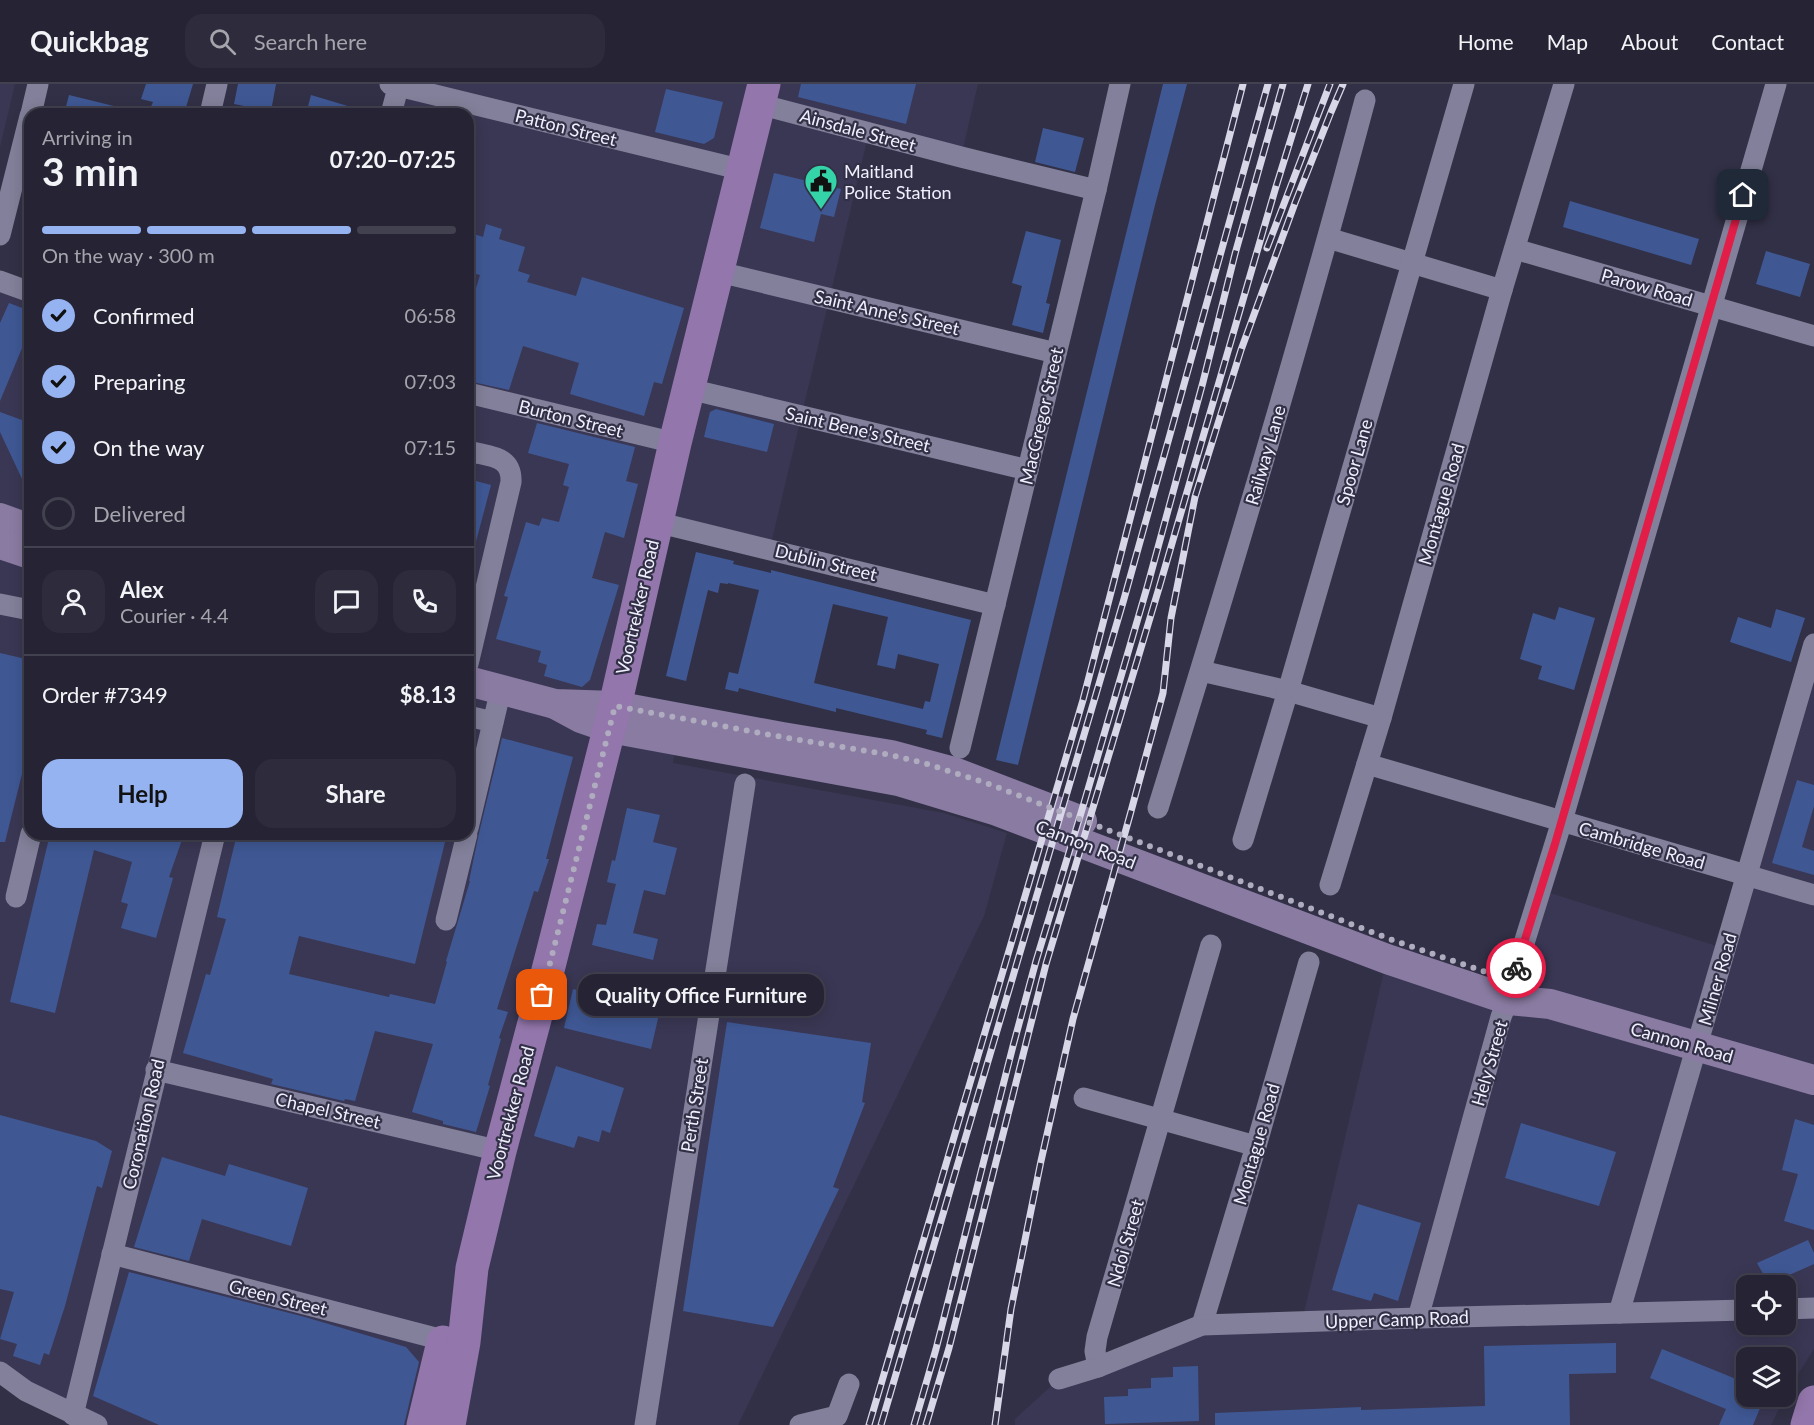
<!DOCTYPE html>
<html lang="en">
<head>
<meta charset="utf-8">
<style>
  :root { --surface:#262434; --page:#2e2c3c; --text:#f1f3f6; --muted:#a4a4ac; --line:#42414f; --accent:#95b2f1 }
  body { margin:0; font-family:Lato,sans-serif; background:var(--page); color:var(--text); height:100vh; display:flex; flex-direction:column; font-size:22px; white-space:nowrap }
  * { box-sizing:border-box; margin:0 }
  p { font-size:20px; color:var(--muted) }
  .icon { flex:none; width:33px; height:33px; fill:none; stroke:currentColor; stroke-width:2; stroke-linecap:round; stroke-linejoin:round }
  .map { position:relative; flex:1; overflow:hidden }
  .sheet { position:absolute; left:24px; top:24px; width:450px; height:732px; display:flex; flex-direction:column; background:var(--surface); border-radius:18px; box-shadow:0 3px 15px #0003,0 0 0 2px var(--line) }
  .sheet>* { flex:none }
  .buttons { position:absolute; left:1736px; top:1191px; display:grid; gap:12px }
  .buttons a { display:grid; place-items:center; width:60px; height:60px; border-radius:12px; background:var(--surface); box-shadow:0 3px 15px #0003,0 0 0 2px var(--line); font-size:30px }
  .pin { position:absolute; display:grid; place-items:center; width:51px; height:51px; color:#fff; margin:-26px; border-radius:12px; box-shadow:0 3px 9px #0006 }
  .courier { position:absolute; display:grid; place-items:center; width:60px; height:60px; margin:-30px; border:4px solid #e11d48; border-radius:50%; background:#fff; color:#222; box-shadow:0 2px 8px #0007 }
  .bubble { position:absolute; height:42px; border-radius:18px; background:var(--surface); box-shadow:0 3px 15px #0003,0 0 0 2px var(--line); font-size:20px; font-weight:700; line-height:42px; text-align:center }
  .headline em { font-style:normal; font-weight:700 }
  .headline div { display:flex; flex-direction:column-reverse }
  .headline { display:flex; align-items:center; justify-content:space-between; height:102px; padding:0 18px }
  h1 { font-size:39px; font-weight:700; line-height:45px }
  .bar { display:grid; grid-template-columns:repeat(4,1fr); gap:9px 6px; align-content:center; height:72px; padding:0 18px }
  .bar i { height:8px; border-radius:4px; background:var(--line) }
  .bar .selected { background:var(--accent) }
  .bar p { grid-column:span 4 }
  .line { display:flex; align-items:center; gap:15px; padding:0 18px; border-top:2px solid var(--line) }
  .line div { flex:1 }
  .round { display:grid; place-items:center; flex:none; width:63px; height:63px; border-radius:18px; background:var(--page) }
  ol { padding:0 18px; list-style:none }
  li { display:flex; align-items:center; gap:18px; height:66px }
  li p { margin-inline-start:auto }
  li .icon { padding:6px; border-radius:50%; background:var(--accent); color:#111; stroke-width:4 }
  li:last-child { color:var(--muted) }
  li i { width:33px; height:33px; border:3px solid var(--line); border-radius:50% }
  .primary-button { display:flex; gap:12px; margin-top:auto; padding:12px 18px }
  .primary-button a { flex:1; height:69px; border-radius:18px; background:var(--accent); color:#111; font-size:24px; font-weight:700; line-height:69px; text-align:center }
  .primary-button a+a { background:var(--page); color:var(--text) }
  header { display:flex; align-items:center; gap:36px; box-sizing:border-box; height:84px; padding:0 30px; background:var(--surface); border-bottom:2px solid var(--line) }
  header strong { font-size:28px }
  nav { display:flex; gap:33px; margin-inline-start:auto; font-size:21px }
  .search { width:420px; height:54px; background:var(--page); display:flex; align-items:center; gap:15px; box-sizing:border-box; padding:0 21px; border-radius:18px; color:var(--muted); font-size:22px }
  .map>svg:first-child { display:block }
</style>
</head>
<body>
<header>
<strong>Quickbag</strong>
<div class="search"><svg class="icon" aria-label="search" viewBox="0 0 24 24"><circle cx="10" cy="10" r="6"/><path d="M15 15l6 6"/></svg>Search here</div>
<nav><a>Home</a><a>Map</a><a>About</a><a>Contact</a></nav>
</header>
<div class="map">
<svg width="1814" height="1341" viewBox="0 0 1814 1341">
  <rect width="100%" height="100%" fill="#323046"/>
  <g fill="#3a3754" fill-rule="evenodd">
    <polygon points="0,0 15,0 0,63"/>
    <polygon points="399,0 978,0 961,73 869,48 770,464 656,438 610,643 677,656 673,679 944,729 1007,749 984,832 738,1341 97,1341 0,1288 0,197 30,208 30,750 468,750 468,30 391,30"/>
    <path d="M1814,560V1265L1789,1304L1771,1341H1015V1335L1059,1295L1202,1241L1302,1237L1387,875L1509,915L1541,806L1726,865ZM1746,1202H1785V1240H1746ZM1746,1274H1785V1312H1746Z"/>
  </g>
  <g fill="#3f5894" fill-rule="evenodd">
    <polygon points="146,0 193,0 184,30 148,30 153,18 141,15"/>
    <polygon points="238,0 276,0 271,27 234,20"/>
    <polygon points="801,0 916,0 906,40 798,13"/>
    <polygon points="1163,0 1187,0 1155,121 1018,681 996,676"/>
    <polygon points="666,5 723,18 714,54 704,60 655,48"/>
    <polygon points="69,11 126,25 125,30 64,30"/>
    <polygon points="311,11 361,26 361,30 306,30"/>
    <polygon points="1043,44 1084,54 1075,88 1035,78"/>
    <polygon points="774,89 841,105 834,133 821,130 814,158 760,144"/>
    <polygon points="1570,117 1699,155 1691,181 1563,143"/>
    <polygon points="486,140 502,145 499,155 525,163 518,187 530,191 527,198 576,212 582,193 684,224 662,300 654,298 644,332 570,310 579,279 523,262 509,306 468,297 468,230 480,191 468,188 468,148 483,153"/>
    <polygon points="1026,147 1061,156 1046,219 1050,220 1043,249 1012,241 1022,202 1012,199"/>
    <polygon points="1766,167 1810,180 1800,213 1756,200"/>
    <polygon points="9,219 30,227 30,245 0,317 0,239"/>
    <polygon points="716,325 774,340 767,368 704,353 710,328"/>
    <polygon points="0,328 30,339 30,412 0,348"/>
    <polygon points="537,339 635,363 626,397 638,400 624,454 605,448 592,494 619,501 590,596 582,603 544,592 547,581 538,578 541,567 496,555 508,513 504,512 526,438 539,442 542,434 559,438 569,403 563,401 569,380 528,369"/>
    <polygon points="468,395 491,401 473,469 468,468"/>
    <path d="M696,468L734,477L733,480L771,489V486L971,536L942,654L926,650L927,646L836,624V628L739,604L738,608L725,605L729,588L738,590L759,506L728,499V500L720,499L718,509L708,506L686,597L666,592ZM833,520L888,533L877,581L895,585L898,570L939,580L930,618L925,617L923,625L814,599Z"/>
    <polygon points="1559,523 1595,534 1574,606 1538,595 1542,582 1520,575 1533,529 1555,536"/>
    <polygon points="1776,525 1805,534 1791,578 1730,558 1738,533 1771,544"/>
    <polygon points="0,569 30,576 30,658 5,758 0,758"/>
    <polygon points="502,654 573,673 546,775 549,775 538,808 534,807 497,925 508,928 499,954 501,955 488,1001 490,1002 476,1048 443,1040 443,1037 412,1028 433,960 375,947 355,1017 345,1015 344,1017 271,1000 273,995 183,969 206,890 210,891 226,835 217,833 237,750 410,750 445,758 415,880 299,852 289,890 389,913 390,910 435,920 447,878 446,877 470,797 469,797 479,749"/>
    <polygon points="1797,696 1814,701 1814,722 1802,763 1814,767 1814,791 1772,779"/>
    <polygon points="627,724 660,731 653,758 677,764 665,811 644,806 633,849 658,855 653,876 592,861 597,840 606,841 616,800 607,798 612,776 615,777"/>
    <polygon points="50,750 184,750 169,793 173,794 156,854 121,844 128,820 121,818 132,778 94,766 55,929 10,918"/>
    <polygon points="573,905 660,926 651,965 564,944"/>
    <polygon points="727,938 871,959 862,1018 865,1019 833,1103 839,1105 773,1243 683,1227"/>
    <polygon points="556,982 624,1004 610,1049 602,1046 599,1058 578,1052 574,1064 534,1052"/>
    <polygon points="0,1031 96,1057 112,1067 102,1104 97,1102 65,1222 49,1271 44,1269 40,1281 13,1272 17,1260 0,1255 14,1208 0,1205"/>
    <polygon points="1795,1035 1814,1041 1814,1146 1784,1137 1798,1090 1782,1086"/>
    <polygon points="1521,1039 1616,1068 1599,1122 1505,1094"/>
    <polygon points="162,1073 225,1092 229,1080 308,1104 291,1162 202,1135 189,1177 134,1163"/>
    <polygon points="1358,1120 1421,1139 1398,1217 1374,1209 1371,1217 1332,1206"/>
    <polygon points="1808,1156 1814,1169 1814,1180 1787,1192 1790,1197 1779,1202 1770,1202 1757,1179"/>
    <polygon points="129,1188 305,1233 406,1263 419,1278 404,1341 159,1341 93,1312"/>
    <polygon points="1616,1259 1616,1289 1569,1290 1570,1341 1215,1341 1215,1329 1361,1323 1361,1326 1485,1322 1484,1262"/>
    <polygon points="1662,1265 1746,1299 1746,1312 1765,1312 1753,1341 1719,1341 1726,1325 1650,1294"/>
    <polygon points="1198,1282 1199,1337 1105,1340 1104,1313 1128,1312 1128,1305 1151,1304 1151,1294 1173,1293 1173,1283"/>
  </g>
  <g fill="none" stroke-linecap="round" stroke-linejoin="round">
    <g stroke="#82809a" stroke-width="21">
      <polyline points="390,0 743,86"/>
      <polyline points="759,20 961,73 1096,106"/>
      <polyline points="31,30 38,0"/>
      <polyline points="210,30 217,0"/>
      <polyline points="391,30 399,0"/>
      <polyline points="0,151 30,32"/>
      <polyline points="1328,154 1502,206"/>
      <polyline points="1515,165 1814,252"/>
      <polyline points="719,188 1056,269"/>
      <polyline points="0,197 30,208"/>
      <polyline points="689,305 1028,386"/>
      <polyline points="468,309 675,359"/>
      <path d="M468,367C490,373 512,371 511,398L468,580"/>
      <polyline points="656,438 995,521"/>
      <polyline points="0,520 30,526"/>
      <polyline points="1201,587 1288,607 1381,634"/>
      <polyline points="468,632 493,638"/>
      <polyline points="960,664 1096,106 1120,0"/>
      <polyline points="1367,680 1814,811"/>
      <path d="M1158,724C1231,489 1302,254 1365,16"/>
      <polyline points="468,744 501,605"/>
      <polyline points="1243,756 1288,607 1464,0"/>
      <polyline points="1330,801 1381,634 1502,206 1564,0"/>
      <polyline points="16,813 31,750"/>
      <polyline points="446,836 467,750"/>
      <polyline points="156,986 500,1067"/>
      <polyline points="1084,1014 1256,1062"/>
      <polyline points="112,1170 443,1256"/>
      <polyline points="1785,1225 1814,1224"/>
      <path d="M1619,1229C1685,1006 1748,783 1814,560"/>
      <polyline points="1418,1234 1501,933 1515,898 1516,885 1562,737 1776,0"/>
      <polyline points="1202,1241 1256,1062 1309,878"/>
      <polyline points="1098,1283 1095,1267 1097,1253 1211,861"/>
      <polyline points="0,1288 26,1307 97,1341"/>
      <polyline points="1059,1295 1098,1283 1202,1241 1418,1234 1746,1226"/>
      <polyline points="73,1331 215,750"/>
      <polyline points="645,1341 745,700"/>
      <polyline points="800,1341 837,1332 849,1300"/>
    </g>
    <g stroke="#8a7ba2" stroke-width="30">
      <polyline points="0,434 30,445"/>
      <polyline points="0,460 30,470"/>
      <polyline points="468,597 555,620 615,622 782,653 891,671 954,688 1082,737"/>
      <polyline points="555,620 581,634 610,644 898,697 997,727 1387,875 1509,916 1550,920 1814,996"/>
    </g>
    <g stroke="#9376ab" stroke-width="33">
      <polyline points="423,1341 443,1258"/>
      <polyline points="449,1341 464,1258 472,1184 500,1067 547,890 615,622 675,359 764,0"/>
      <polyline points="1807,1341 1814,1318"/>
    </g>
    <defs>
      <g id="rail">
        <polyline points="1267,164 1330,0"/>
        <polyline points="869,1341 1083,616 1243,0"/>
        <polyline points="881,1341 1124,515 1268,0"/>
        <polyline points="914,1341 936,1265 1013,962 1036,877 1084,719 1148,500 1203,298 1235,170 1283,0"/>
        <polyline points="926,1341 949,1264 1046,880 1159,504 1275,106 1308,0"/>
        <polyline points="995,1341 1011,1225 1041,1077 1073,935 1130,731 1163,609 1171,534 1195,413 1241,266 1295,119 1331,28 1343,0"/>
      </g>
    </defs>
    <use href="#rail" stroke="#d8d7e7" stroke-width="7"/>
    <use href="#rail" stroke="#323046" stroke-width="4.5" stroke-dasharray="14" stroke-linecap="butt"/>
  </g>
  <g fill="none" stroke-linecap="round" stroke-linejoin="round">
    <polyline stroke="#aeacbe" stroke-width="6" stroke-dasharray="0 10.8" points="542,911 615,622 782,653 891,671 924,679 989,700 1395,857 1515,898 1516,884"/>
    <polyline stroke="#e11d48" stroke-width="8" points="1516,884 1555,760 1743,111"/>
  </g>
  <defs>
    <symbol id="civic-pin" viewBox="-11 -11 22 30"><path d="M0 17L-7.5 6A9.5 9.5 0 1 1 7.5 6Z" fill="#34d4a8" stroke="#323046"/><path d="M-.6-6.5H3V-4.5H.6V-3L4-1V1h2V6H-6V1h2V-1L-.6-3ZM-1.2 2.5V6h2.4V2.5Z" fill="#111"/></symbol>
  </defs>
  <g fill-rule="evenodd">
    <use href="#civic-pin" x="802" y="78" width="38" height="52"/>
  </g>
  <g text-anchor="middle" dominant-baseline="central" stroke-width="4.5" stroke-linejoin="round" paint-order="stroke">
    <g font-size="18" fill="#f0effe" stroke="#323046">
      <text transform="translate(566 43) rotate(14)">Patton Street</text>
      <text transform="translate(858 46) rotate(15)">Ainsdale Street</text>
      <text transform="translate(1647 203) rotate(16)">Parow Road</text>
      <text transform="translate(887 228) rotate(13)">Saint Anne's Street</text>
      <text transform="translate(1041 332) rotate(-77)">MacGregor Street</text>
      <text transform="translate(571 334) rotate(14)">Burton Street</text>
      <text transform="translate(858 345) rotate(13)">Saint Bene's Street</text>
      <text transform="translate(1265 371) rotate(-74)">Railway Lane</text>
      <text transform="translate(1354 378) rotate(-74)">Spoor Lane</text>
      <text transform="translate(1441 420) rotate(-74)">Montague Road</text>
      <text transform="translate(826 478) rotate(14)">Dublin Street</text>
      <text transform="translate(637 523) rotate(-77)">Voortrekker Road</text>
      <text transform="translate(1086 760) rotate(21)">Cannon Road</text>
      <text transform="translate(1642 761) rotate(16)">Cambridge Road</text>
      <text transform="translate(1717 895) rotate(-74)">Milner Road</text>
      <text transform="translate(1682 958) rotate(16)">Cannon Road</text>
      <text transform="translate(1489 979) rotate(-74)">Hely Street</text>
      <text transform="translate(694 1021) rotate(-81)">Perth Street</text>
      <text transform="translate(328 1026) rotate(13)">Chapel Street</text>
      <text transform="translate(510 1029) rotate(-75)">Voortrekker Road</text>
      <text transform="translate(143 1040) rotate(-77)">Coronation Road</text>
      <text transform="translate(1256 1060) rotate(-74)">Montague Road</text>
      <text transform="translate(1125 1159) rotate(-74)">Ndoi Street</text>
      <text transform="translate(278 1213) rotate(14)">Green Street</text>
      <text transform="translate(1397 1235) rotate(-2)">Upper Camp Road</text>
    </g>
    <g font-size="18" fill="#f0effe" stroke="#323046" text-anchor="start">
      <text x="844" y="87">Maitland<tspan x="844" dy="21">Police Station</tspan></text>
    </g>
  </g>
</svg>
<div class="buttons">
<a><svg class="icon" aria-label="locate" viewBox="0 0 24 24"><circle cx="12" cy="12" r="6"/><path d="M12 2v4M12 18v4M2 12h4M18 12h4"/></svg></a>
<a><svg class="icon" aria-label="layers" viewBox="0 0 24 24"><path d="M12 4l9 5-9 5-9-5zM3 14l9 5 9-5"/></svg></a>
</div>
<div class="pin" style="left:542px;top:911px;background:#ea580c"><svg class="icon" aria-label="bag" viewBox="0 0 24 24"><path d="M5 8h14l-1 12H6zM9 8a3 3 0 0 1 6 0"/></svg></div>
<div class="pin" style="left:1743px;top:111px;background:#1f2937"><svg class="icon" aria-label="home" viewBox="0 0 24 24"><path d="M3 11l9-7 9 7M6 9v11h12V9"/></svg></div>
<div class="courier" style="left:1516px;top:884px"><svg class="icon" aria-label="bike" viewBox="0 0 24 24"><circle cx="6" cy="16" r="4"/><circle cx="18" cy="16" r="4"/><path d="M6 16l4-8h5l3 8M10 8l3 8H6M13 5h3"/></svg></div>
<div class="bubble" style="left:578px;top:890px;width:246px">Quality Office Furniture</div>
<section class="sheet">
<div class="headline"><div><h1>3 min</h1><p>Arriving in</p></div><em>07:20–07:25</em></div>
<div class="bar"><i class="selected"></i><i class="selected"></i><i class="selected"></i><i></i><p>On the way · 300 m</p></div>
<ol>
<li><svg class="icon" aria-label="check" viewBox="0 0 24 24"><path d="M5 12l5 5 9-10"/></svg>Confirmed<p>06:58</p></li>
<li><svg class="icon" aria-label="check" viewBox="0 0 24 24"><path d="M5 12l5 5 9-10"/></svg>Preparing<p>07:03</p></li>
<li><svg class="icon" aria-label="check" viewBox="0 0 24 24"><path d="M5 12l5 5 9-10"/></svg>On the way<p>07:15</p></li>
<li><i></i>Delivered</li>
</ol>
<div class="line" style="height:108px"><a class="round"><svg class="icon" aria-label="person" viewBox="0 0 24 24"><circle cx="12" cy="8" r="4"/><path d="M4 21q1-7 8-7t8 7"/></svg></a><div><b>Alex</b><p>Courier · 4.4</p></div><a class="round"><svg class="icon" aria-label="chat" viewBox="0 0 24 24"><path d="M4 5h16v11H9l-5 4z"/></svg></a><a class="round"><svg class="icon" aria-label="phone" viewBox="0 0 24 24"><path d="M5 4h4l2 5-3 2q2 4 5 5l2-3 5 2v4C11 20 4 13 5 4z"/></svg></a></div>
<div class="line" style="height:78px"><div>Order #7349</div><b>$8.13</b></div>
<div class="primary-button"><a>Help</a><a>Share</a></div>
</section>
</div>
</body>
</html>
